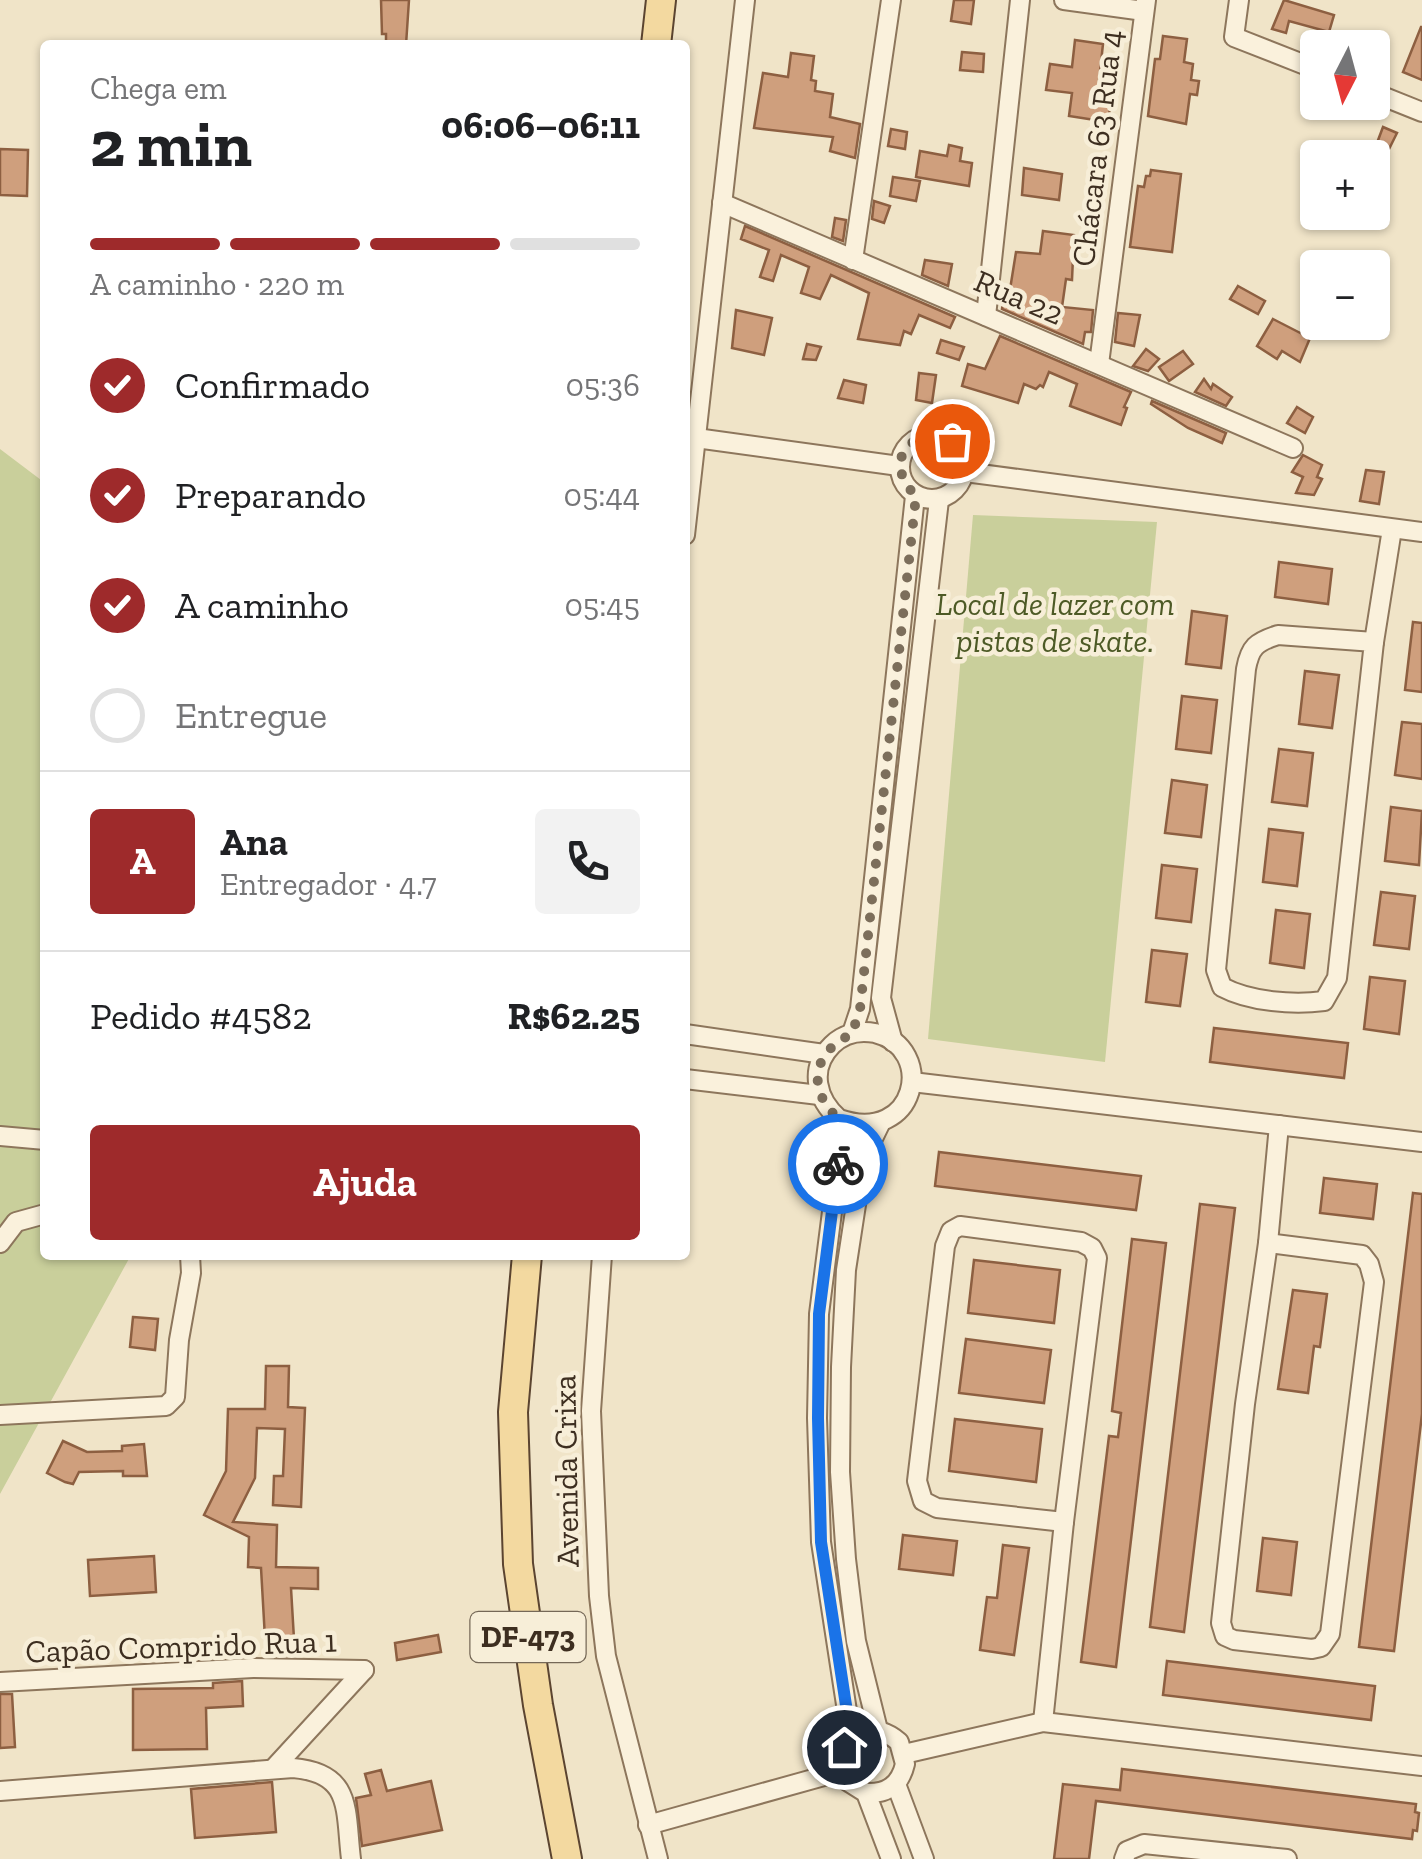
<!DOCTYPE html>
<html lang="pt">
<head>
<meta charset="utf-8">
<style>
  :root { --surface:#fff; --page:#f2f2f2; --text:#202124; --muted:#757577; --line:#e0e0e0; --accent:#9e2a2b }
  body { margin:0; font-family:"Zilla Slab",serif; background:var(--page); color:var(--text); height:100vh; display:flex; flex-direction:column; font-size:38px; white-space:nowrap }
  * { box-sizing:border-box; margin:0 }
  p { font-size:32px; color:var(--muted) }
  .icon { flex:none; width:55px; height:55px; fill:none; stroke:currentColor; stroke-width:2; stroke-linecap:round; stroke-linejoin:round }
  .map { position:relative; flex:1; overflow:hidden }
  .panel { position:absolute; left:40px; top:40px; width:650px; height:1220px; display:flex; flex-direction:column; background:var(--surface); border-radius:10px; box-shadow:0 2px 8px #0004 }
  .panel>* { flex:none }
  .needle { width:65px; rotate:186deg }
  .controls { position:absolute; left:1300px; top:30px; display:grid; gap:20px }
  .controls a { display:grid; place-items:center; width:90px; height:90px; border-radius:10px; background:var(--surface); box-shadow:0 2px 8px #0004; font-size:50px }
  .pin { position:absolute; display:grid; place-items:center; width:85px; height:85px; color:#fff; margin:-42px; border:5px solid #fff; border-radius:50%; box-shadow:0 2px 10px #0007 }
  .courier { position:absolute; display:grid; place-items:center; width:100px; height:100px; margin:-50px; border:8px solid #1a73e8; border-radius:50%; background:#fff; color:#222; box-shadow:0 2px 12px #0007 }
  .summary em { font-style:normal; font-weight:800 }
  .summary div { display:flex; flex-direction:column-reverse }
  .summary { display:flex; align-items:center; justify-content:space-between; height:170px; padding:0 50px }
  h1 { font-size:65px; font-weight:800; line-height:75px }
  .bar { display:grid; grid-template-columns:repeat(4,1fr); gap:15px 10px; align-content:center; height:120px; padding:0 50px }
  .bar i { height:12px; border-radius:8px; background:var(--line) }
  .bar .on { background:var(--accent) }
  .bar p { grid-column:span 4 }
  .line { display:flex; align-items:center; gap:25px; padding:0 50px; border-top:2px solid var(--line) }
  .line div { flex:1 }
  .round { display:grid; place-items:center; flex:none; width:105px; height:105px; border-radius:10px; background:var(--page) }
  ol { padding:0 50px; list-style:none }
  li { display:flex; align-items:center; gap:30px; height:110px }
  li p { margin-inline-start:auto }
  li .icon { padding:10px; border-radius:50%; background:var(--accent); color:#fff; stroke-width:4 }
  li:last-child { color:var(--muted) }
  li i { width:55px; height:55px; border:5px solid var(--line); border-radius:50% }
  .primary-button { display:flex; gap:20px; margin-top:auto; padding:20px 50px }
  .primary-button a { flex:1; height:115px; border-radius:10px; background:var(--accent); color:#fff; font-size:40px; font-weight:800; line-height:115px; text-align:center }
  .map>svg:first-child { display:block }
</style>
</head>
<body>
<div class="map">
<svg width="1422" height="1859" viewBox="0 0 1422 1859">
  <rect width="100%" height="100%" fill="#f0e4c8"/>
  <g fill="#c9cf9b">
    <polygon points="0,449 45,483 45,1255 131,1255 0,1494"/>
    <polygon points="973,515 1157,522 1105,1062 928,1039"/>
  </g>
  <g fill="#cf9f7d" stroke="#8d5f41" stroke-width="2.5">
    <polygon points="381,0 409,0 406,45 386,44 386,34 382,34"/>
    <polygon points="954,0 974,0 971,24 951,21"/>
    <polygon points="1284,0 1334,15 1329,32 1289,21 1286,33 1272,29"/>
    <polygon points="1421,27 1422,27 1422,80 1403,72"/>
    <polygon points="1163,36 1187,39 1184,62 1193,64 1191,80 1199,81 1197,95 1190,94 1186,124 1148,116 1155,59 1160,59"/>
    <polygon points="1075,40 1103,44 1097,99 1111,101 1108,122 1069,116 1072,93 1046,90 1050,64 1072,67"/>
    <polygon points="962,52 984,54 983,72 960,70"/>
    <polygon points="791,53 814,56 811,80 816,81 815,91 833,94 830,117 860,124 855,158 830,151 833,137 754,128 763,73 788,77"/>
    <polygon points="1383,127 1397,133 1389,149 1377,143"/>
    <polygon points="891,129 907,132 905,149 888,146"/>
    <polygon points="949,145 962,148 960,161 972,163 969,186 916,177 920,151 947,156"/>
    <polygon points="0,149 28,150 27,196 0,195"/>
    <polygon points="1024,168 1062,174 1059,200 1022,195"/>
    <polygon points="1151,170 1181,174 1172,252 1130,247 1138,186 1144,187 1146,176 1150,176"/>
    <polygon points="893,177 920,181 916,201 890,196"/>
    <polygon points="874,201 890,206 884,223 872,219"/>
    <polygon points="835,218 846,220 843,241 832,237"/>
    <polygon points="745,226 955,317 950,328 919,315 911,334 904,331 900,345 858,339 869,293 831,275 820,299 801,293 809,267 781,255 773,281 760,277 769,250 741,239"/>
    <polygon points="1043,231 1074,235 1072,280 1066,279 1062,307 1093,310 1091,332 1085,332 1083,344 1002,309 1003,302 1008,302 1016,252 1040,254"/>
    <polygon points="925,260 952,264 948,286 922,275"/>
    <polygon points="1238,286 1265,301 1258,314 1230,299"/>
    <polygon points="736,310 772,318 764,355 732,348"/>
    <polygon points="1118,313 1140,315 1134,346 1115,342"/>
    <polygon points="1273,319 1310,338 1300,362 1282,351 1277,359 1257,346"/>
    <polygon points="1000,336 1131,392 1124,407 1127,408 1121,425 1070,406 1077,384 1049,372 1043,387 1040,385 1036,389 1024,384 1018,403 962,386 968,364 985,369"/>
    <polygon points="941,340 964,347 959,360 937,353"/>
    <polygon points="807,344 821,347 816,360 803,359"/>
    <polygon points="1146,349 1159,359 1148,371 1133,366"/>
    <polygon points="1183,351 1193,364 1169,381 1159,367"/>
    <polygon points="919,373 936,375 932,403 916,400"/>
    <polygon points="1204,379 1211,389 1213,384 1232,397 1226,406 1195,392"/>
    <polygon points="844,380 866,385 863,403 838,398"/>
    <polygon points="1152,401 1226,433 1222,443 1188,428 1151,404"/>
    <polygon points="1297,407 1313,417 1305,433 1287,423"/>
    <polygon points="1303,455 1322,465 1317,477 1322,479 1314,495 1296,493 1303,477 1292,472"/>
    <polygon points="1366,470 1384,472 1379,504 1360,501"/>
    <polygon points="1279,562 1332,569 1328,604 1275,597"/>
    <polygon points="1192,611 1227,616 1221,668 1186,664"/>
    <polygon points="1413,622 1422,623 1422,692 1405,690"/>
    <polygon points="1305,671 1339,675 1332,728 1299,724"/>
    <polygon points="1182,696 1217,700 1211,753 1176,749"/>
    <polygon points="1402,722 1422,724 1422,779 1395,775"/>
    <polygon points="1279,749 1313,753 1307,806 1272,802"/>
    <polygon points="1172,780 1207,785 1201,837 1165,833"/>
    <polygon points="1391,807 1422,811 1419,865 1385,861"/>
    <polygon points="1269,829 1303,833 1297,886 1263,882"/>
    <polygon points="1162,865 1197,869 1191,922 1156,918"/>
    <polygon points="1381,892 1415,896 1409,949 1374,945"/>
    <polygon points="1276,910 1310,914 1304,968 1270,963"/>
    <polygon points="1152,950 1187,954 1180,1006 1146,1002"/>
    <polygon points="1370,977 1405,981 1399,1034 1364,1029"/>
    <polygon points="1214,1028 1348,1043 1344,1078 1210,1062"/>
    <polygon points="939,1152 1141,1176 1136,1210 935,1186"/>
    <polygon points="1324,1178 1377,1184 1373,1219 1320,1213"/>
    <polygon points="1413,1193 1422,1194 1422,1414 1394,1651 1359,1647"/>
    <polygon points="1200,1204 1235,1208 1184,1632 1150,1627"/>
    <polygon points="1132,1239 1166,1243 1116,1667 1081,1662 1109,1436 1118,1437 1121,1413 1112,1411"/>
    <polygon points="974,1260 1060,1270 1054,1323 968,1313"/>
    <polygon points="1293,1290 1327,1294 1320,1347 1314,1346 1308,1393 1278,1389"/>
    <polygon points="133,1317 158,1319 155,1350 130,1347"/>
    <polygon points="966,1339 1051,1350 1044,1403 959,1393"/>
    <polygon points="266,1366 289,1366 288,1407 305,1408 301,1507 273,1505 274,1476 283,1476 285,1429 257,1428 255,1478 233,1522 277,1525 276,1567 318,1568 318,1589 291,1588 295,1656 266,1656 261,1568 248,1567 249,1537 204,1515 226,1471 228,1409 265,1409"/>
    <polygon points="955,1419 1042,1429 1036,1482 949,1471"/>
    <polygon points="63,1441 87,1452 122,1451 122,1446 144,1444 147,1476 123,1476 123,1471 79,1472 73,1484 65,1482 47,1473"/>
    <polygon points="903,1535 957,1541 953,1575 899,1569"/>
    <polygon points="1263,1538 1297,1542 1291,1595 1257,1591"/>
    <polygon points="1003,1545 1029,1548 1014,1655 980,1650 987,1597 997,1598"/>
    <polygon points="154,1556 156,1592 90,1596 88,1560"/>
    <polygon points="438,1635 441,1652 397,1660 395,1643"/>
    <polygon points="1167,1661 1375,1686 1371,1720 1163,1695"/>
    <polygon points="242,1681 243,1706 206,1708 207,1749 133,1750 133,1689 213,1688 213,1683"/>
    <polygon points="0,1694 12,1694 15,1747 0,1748"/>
    <polygon points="1122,1769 1416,1804 1415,1812 1419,1813 1417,1831 1413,1830 1412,1839 1096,1801 1089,1859 1054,1859 1063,1784 1120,1790"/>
    <polygon points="381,1770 387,1791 431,1781 442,1830 362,1846 356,1798 371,1795 365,1774"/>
    <polygon points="272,1782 276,1832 195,1838 191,1789"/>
  </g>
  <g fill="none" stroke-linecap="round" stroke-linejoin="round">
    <defs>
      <g id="street">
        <polyline points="1064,0 1144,11"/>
        <polyline points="1239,0 1234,37 1318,70"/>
        <polyline points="1372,92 1422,112"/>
        <polyline points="722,203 1293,448"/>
        <polyline points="853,260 891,0"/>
        <polyline points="986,316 1020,0"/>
        <polyline points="1099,364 1146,0"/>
        <circle cx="932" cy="467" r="32"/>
        <polyline points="696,438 899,466"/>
        <polyline points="965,472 1422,532"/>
        <polyline points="685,535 745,0"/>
        <path d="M1278,635L1374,642L1337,978L1324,1001C1294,1005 1250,1002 1222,987L1216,970L1246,669C1250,647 1256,642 1278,635Z"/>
        <polyline points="1374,642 1392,529"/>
        <polyline points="852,1033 860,1009 915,496"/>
        <polyline points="685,1034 824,1054"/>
        <polyline points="893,1042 881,998 939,500"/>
        <polyline points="685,1079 819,1095"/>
        <polyline points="912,1082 1422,1142"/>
        <path d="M839,1119C917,1146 937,1048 875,1033C859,1030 843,1034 832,1045C808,1069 817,1100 839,1119L840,1149L819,1314L817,1418L821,1542L851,1737"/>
        <polyline points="0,1136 45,1140"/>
        <polygon points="960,1226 1081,1242 1092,1248 1097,1258 1064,1522 937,1508 923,1501 917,1481 945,1246 951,1231"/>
        <polyline points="0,1243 16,1222 45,1214"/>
        <polygon points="1268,1243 1362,1255 1369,1264 1374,1282 1330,1634 1321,1647 1312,1649 1234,1640 1225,1636 1221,1623 1245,1404"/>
        <polyline points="1268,1243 1279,1125"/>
        <polyline points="602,1255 591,1411 599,1596 606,1656 658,1859"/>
        <polyline points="0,1415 166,1406 175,1397 179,1340 191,1273 190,1255"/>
        <polyline points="0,1682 253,1668 364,1670"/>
        <polyline points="1043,1722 1064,1522"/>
        <polyline points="878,1730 856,1641 846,1559 840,1472 841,1367 846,1270 863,1159 880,1124"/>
        <polyline points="904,1754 1043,1722 1422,1766"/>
        <polyline points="273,1769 364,1670"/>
        <polyline points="896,1784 924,1859"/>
        <path d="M0,1791L293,1768C353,1773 345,1810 351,1859"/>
        <path d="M866,1793C887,1794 900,1785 905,1764L899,1742C876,1722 849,1728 841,1759L847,1781L866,1793L891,1859"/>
        <polyline points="648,1825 842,1771"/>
        <polyline points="1124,1859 1127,1851 1144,1844 1287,1859"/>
      </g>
      <g id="primary">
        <polyline points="656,45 661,0"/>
        <polyline points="527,1255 513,1412 518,1564 538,1705 567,1859"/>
      </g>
    </defs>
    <use href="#street" stroke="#8d765c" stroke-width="22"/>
    <use href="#primary" stroke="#5b4430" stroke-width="32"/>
    <use href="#street" stroke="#faf1dc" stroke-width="18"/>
    <use href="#primary" stroke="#f3d9a0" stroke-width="28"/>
  </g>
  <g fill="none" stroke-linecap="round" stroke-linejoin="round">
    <path stroke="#7c6e5b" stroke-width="10" stroke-dasharray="0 18" d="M838,1164L839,1119C806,1090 812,1052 852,1034L860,1009L916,496C882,463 908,425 952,441"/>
    <polyline stroke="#1a73e8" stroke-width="12" points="838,1164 819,1314 818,1418 821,1542 851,1738 844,1747"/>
  </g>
  <g text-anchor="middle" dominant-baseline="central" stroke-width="9" stroke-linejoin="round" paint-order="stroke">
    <rect fill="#f7eed8" stroke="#756857" stroke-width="2.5" x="470.5" y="1612" width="115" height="50" rx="8"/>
    <g font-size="30" font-weight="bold" fill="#3d2e20">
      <text x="528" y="1637">DF-473</text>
    </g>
    <g font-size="32" fill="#3d2e20" stroke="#f7eed8">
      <text transform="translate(1097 148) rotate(-83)">Chácara 63 Rua 4</text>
      <text transform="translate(1019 297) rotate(23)">Rua 22</text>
      <text transform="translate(566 1471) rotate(-91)">Avenida Crixa</text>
      <text transform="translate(181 1646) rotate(-2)">Capão Comprido Rua 1</text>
    </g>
    <g font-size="32" font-style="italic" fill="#4d5a26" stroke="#f7eed8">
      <text x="1055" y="604">Local de lazer com<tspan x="1055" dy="37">pistas de skate.</tspan></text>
    </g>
  </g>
</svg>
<div class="controls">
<a><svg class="needle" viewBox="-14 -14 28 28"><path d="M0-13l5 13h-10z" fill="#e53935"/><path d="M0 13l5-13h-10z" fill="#757577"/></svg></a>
<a>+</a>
<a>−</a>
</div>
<div class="pin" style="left:952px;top:441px;background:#ea580c"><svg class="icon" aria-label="bag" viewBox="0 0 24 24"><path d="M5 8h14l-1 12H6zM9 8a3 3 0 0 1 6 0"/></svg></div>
<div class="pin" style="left:844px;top:1747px;background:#1f2937"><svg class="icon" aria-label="home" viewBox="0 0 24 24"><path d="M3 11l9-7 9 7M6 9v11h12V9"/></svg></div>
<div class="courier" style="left:838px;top:1164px"><svg class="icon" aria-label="bike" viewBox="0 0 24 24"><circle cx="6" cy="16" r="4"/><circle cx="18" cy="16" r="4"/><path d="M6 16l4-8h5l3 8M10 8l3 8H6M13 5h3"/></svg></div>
<section class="panel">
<div class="summary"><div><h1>2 min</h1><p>Chega em</p></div><em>06:06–06:11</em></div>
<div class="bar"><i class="on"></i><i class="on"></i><i class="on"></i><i></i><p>A caminho · 220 m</p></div>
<ol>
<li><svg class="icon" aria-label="check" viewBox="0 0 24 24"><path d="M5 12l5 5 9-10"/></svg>Confirmado<p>05:36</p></li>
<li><svg class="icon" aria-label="check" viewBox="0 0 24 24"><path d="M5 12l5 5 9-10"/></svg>Preparando<p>05:44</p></li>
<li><svg class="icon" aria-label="check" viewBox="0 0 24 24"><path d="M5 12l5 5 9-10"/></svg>A caminho<p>05:45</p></li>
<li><i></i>Entregue</li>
</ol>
<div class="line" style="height:180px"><b class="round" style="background:var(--accent);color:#fff">A</b><div><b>Ana</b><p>Entregador · 4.7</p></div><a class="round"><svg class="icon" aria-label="phone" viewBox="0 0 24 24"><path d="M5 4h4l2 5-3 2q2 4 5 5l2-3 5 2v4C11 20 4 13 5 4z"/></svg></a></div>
<div class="line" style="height:130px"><div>Pedido #4582</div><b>R$62.25</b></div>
<div class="primary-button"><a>Ajuda</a></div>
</section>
</div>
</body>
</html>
